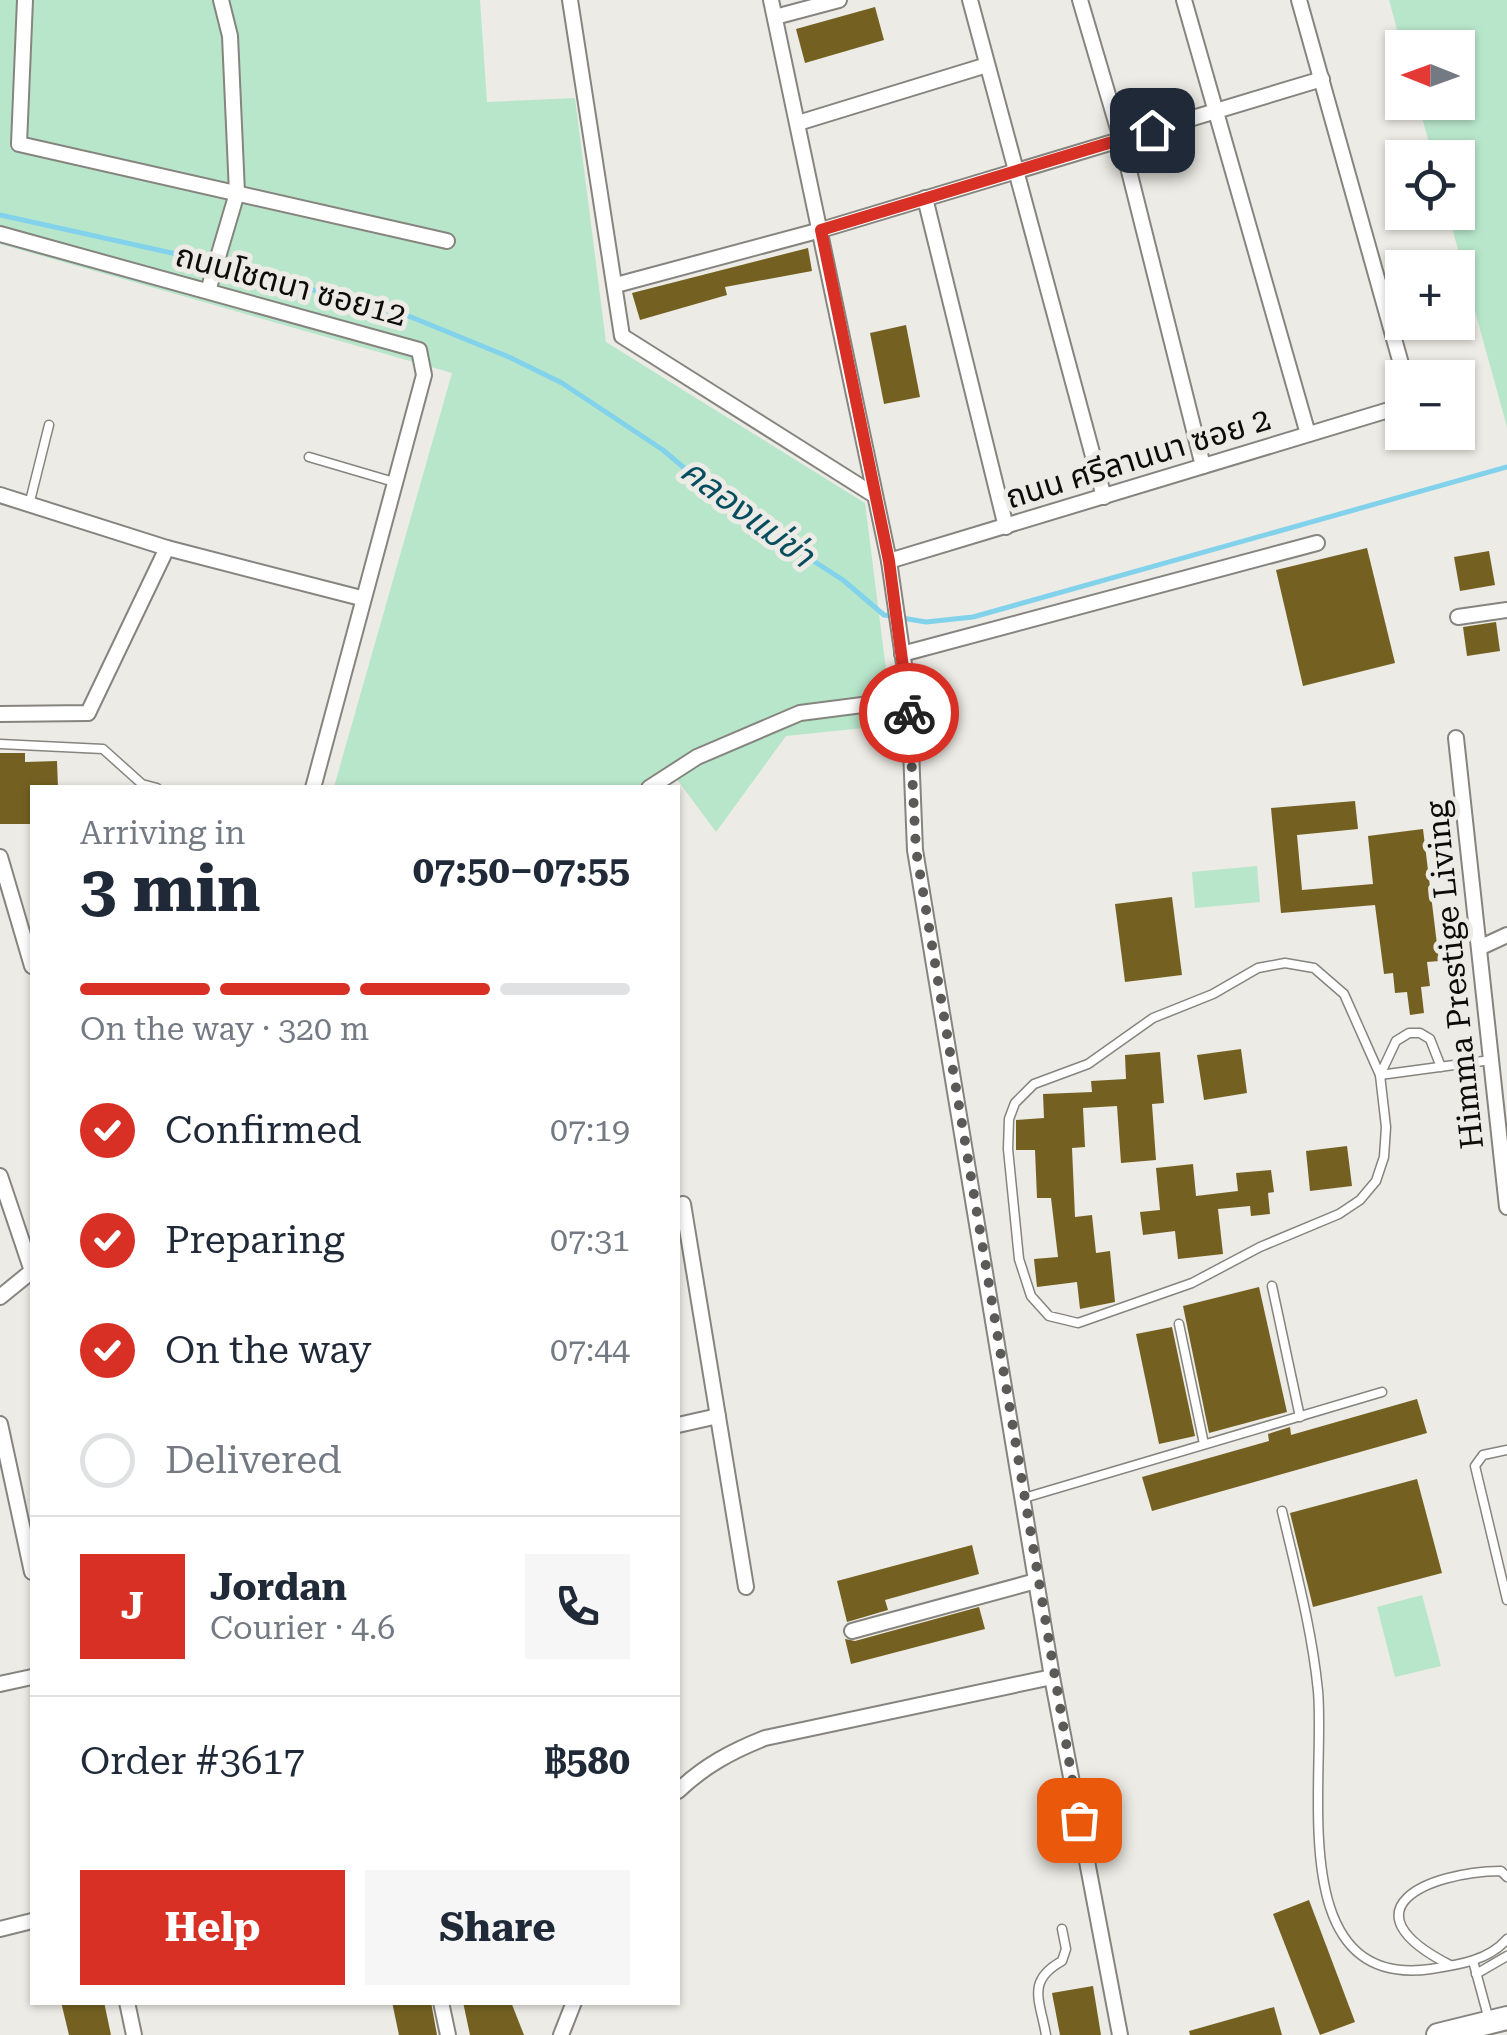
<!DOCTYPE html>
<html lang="en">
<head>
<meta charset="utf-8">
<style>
  :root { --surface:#fff; --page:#f6f6f7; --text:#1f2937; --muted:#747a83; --line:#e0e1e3; --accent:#d93025 }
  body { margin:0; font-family:"Roboto Serif","Noto Sans Thai",serif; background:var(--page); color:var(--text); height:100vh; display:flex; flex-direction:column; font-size:38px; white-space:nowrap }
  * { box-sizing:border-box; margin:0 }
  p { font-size:32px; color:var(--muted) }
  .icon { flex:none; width:55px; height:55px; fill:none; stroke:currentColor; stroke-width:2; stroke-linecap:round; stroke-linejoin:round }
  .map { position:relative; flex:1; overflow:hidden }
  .details { position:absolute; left:30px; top:785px; width:650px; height:1220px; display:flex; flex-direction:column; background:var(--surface); border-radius:0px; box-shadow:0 2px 8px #0004 }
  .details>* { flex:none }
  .needle { width:65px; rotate:271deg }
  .buttons { position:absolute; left:1385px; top:30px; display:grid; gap:20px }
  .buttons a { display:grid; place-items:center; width:90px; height:90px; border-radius:0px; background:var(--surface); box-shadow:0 2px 8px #0004; font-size:50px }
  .pin { position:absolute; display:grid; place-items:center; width:85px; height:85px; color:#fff; margin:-42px; border-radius:20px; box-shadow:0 5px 15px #0006 }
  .courier { position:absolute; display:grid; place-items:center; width:100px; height:100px; margin:-50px; border:8px solid #d93025; border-radius:50%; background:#fff; color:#222; box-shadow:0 2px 12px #0007 }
  .summary em { font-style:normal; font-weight:700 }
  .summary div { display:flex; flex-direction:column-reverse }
  .summary { display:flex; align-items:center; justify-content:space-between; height:170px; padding:0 50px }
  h1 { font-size:65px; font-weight:700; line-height:75px }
  .bar { display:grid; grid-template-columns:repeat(4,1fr); gap:15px 10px; align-content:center; height:120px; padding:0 50px }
  .bar i { height:12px; border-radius:8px; background:var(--line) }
  .bar .on { background:var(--accent) }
  .bar p { grid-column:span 4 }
  .line { display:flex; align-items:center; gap:25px; padding:0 50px; border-top:2px solid var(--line) }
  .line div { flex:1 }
  .round { display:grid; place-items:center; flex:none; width:105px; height:105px; border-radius:0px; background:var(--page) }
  ol { padding:0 50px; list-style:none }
  li { display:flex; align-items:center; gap:30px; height:110px }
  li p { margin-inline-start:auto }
  li .icon { padding:10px; border-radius:50%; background:var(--accent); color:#fff; stroke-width:4 }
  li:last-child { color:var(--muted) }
  li i { width:55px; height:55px; border:5px solid var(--line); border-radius:50% }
  .button { display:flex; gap:20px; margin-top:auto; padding:20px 50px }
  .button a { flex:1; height:115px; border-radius:0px; background:var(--accent); color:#fff; font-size:40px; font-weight:700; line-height:115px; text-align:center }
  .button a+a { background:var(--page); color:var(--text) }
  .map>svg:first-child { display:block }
</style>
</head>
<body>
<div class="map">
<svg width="1507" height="2035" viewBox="0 0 1507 2035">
  <rect width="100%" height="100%" fill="#edebe5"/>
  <g fill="#b8e6cb">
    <polygon points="0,0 480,0 487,102 575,98 606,342 865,503 893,725 786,736 716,832 676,778 661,788 334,787 452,373 0,244"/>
    <polygon points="1389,0 1507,0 1507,427 1448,213 1458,212 1458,158 1433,157 1418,103 1458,102 1458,48 1402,48"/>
    <polygon points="1257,866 1260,902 1195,908 1192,872"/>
    <polygon points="1422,1595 1441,1666 1395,1677 1377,1607"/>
  </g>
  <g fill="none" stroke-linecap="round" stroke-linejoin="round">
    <polyline stroke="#83d2eb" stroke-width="5" points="0,215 208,261 411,317 509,357 562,383 663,450 733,509 843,580 884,615 926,622 973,617 1507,467"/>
  </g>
  <g fill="#746121">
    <polygon points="875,7 884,40 805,63 796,29"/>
    <polygon points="808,248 812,271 725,287 727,295 640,320 632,293"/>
    <polygon points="906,325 920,397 884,404 870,333"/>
    <polygon points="1367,548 1395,663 1303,686 1276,570"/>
    <polygon points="1489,551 1495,585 1460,591 1454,557"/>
    <polygon points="1496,622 1500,651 1467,656 1463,627"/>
    <polygon points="0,753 25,753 25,762 57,761 58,788 32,788 32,824 0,824"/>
    <polygon points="1355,801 1358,829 1297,835 1302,890 1373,884 1368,836 1423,829 1439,961 1427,962 1430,986 1421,987 1424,1013 1410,1015 1407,992 1395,993 1393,973 1384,974 1375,905 1281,913 1271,808"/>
    <polygon points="1172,897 1182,975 1125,982 1115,904"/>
    <polygon points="1241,1049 1247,1093 1204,1100 1197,1055"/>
    <polygon points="1160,1052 1164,1103 1152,1104 1156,1160 1121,1163 1117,1106 1083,1108 1085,1147 1072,1148 1075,1217 1092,1215 1096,1253 1110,1251 1115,1302 1080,1309 1077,1282 1037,1287 1034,1259 1058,1257 1051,1198 1037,1198 1035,1150 1016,1150 1016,1120 1044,1118 1043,1094 1092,1092 1091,1081 1126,1079 1125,1055"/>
    <polygon points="1347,1146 1352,1186 1310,1191 1306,1151"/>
    <polygon points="1193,1164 1196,1196 1238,1191 1236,1173 1271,1170 1274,1192 1268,1193 1270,1214 1251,1216 1250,1206 1218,1209 1223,1254 1178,1259 1175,1231 1143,1235 1140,1212 1160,1210 1156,1168"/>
    <polygon points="1259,1287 1287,1412 1209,1433 1183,1306"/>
    <polygon points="1172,1327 1195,1436 1159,1444 1136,1334"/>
    <polygon points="1417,1399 1427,1433 1152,1511 1142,1477 1269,1441 1268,1434 1290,1427 1291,1435"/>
    <polygon points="1417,1479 1442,1573 1313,1607 1290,1513"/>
    <polygon points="972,1545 979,1574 885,1600 888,1610 847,1622 837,1581"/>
    <polygon points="979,1607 985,1629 851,1664 845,1639 855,1641"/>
    <polygon points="1309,1900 1355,2022 1320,2035 1273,1914"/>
    <polygon points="1093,1986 1101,2035 1060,2035 1052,1993"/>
    <polygon points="61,2002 104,2002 111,2035 69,2035"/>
    <polygon points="392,2002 431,2002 437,2035 399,2035"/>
    <polygon points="463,2002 511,2002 524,2035 470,2035"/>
    <polygon points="1274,2007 1282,2035 1190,2035 1189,2031"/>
  </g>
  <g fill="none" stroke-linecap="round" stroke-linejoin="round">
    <defs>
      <g id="lane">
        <polyline points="309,457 394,482"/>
        <polyline points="29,505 49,425"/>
        <polyline points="0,744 103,749 142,784 157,788"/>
        <polyline points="1380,1075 1344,994 1314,968 1285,963 1258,968 1213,994 1153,1018 1088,1064 1034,1084 1015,1103 1009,1119 1008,1149 1019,1259 1031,1296 1049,1316 1078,1323 1192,1283 1260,1247 1339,1214 1360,1200 1376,1181 1384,1157 1386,1127 1380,1075 1396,1041 1409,1033 1420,1033 1430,1039 1441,1067"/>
        <polyline points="1380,1075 1491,1060"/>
        <polyline points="1272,1286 1300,1417"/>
        <polyline points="1179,1324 1204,1444"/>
        <polyline points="1507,1450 1483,1455 1475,1466 1507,1600"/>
        <polyline points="1024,1498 1382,1392"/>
        <path d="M1282,1511C1296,1571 1312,1630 1318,1691C1326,1780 1283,1990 1431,1969C1457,1965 1488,1961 1507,1939"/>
        <polyline points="1473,1961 1489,2020"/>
        <path d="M1450,1965C1342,1910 1427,1872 1501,1871L1507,1877"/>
        <polyline points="1476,1974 1507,1956"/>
        <path d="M1046,2035C1040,2000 1026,1981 1062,1961L1066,1949L1062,1929"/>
      </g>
      <g id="street">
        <polyline points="25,0 19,144 447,241"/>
        <polyline points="570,0 622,336 874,495"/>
        <polyline points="771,0 889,561 909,699 915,850 1052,1677 1120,2035"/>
        <polyline points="970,0 1104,497"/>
        <polyline points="1080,0 1121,139 1203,466"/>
        <polyline points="1184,0 1308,434"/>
        <polyline points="1299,0 1405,378"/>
        <polyline points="775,17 839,0"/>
        <polyline points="798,123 987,65"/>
        <polyline points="925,198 1006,527"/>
        <polyline points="0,234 419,350 424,375 313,788"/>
        <polyline points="616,285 821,230 1322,79"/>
        <polyline points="208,291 237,193 230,36 221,0"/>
        <polyline points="0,495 167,548 361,598"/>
        <polyline points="889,561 1402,406"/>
        <polyline points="1458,617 1507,610"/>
        <polyline points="902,654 1317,543"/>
        <polyline points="0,714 88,713 167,548"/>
        <polyline points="1456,738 1507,1207"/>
        <polyline points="649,788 697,757 800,713 909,699"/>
        <polyline points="0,857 32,966"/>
        <polyline points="1479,948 1507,935"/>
        <polyline points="0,1176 32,1271 0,1297"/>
        <polyline points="683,1204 746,1587"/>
        <polyline points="0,1424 32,1572"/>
        <polyline points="678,1425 718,1416"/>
        <polyline points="852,1631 1036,1581"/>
        <polyline points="0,1684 32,1677"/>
        <path d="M678,1791C704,1766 732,1751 765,1738L1052,1677"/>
        <polyline points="0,1929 32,1921"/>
        <polyline points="127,2002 134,2035"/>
        <polyline points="441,2002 448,2035"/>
        <polyline points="561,2035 574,2002"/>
      </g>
      <polyline id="primary" points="1438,2035 1507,2018"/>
    </defs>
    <use href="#lane" stroke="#86847e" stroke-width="11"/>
    <use href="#street" stroke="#86847e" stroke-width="18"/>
    <use href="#primary" stroke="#86847e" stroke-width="26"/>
    <use href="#lane" stroke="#fff" stroke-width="8"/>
    <use href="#street" stroke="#fff" stroke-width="14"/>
    <use href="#primary" stroke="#fff" stroke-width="22"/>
  </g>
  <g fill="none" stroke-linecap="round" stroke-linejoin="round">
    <polyline stroke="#5b5a57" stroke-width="10" stroke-dasharray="0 18" points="909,713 916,850 1079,1820"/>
    <polyline stroke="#d93025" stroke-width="12" points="909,713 889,561 821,230 1152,130"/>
  </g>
  <g text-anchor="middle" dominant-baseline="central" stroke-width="10" stroke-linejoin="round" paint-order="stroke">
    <g font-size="32" fill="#0d0c0a" stroke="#edebe5">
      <text transform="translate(291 285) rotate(15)">ถนนโชตนา ซอย12</text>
      <text transform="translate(1138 458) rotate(-17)">ถนน ศรีลานนา ซอย 2</text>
      <text transform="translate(1454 975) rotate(-96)">Himma Prestige Living</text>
    </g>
    <g font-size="35" font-style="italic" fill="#064e5f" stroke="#edebe5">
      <text transform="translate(747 513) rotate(37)">คลองแม่ข่า</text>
    </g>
  </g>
</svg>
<div class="buttons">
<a><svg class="needle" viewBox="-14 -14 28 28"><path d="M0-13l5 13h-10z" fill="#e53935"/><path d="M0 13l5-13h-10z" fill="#747a83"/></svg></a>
<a><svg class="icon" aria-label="locate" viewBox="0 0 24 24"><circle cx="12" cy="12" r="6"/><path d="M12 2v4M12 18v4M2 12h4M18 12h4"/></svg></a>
<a>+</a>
<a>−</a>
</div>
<div class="pin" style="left:1079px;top:1820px;background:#ea580c"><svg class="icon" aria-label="bag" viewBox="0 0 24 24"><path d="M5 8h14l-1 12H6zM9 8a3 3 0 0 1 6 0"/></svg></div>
<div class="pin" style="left:1152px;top:130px;background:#1f2937"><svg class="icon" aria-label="home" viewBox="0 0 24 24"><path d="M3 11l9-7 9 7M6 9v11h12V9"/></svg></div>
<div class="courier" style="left:909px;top:713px"><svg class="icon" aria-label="bike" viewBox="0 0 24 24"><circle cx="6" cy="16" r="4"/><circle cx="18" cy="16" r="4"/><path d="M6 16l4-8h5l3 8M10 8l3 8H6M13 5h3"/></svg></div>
<section class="details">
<div class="summary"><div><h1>3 min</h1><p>Arriving in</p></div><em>07:50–07:55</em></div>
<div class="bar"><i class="on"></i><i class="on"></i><i class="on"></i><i></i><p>On the way · 320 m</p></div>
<ol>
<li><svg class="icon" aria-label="check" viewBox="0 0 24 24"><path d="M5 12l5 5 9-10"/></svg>Confirmed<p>07:19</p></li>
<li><svg class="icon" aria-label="check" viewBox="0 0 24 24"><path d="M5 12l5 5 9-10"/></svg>Preparing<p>07:31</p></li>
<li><svg class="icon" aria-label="check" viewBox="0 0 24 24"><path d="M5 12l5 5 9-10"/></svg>On the way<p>07:44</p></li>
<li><i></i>Delivered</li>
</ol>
<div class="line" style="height:180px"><b class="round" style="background:var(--accent);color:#fff">J</b><div><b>Jordan</b><p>Courier · 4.6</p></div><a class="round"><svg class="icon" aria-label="phone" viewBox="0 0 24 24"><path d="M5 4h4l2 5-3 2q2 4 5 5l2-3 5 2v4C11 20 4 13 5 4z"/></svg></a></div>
<div class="line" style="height:130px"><div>Order #3617</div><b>฿580</b></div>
<div class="button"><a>Help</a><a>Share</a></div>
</section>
</div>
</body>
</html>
